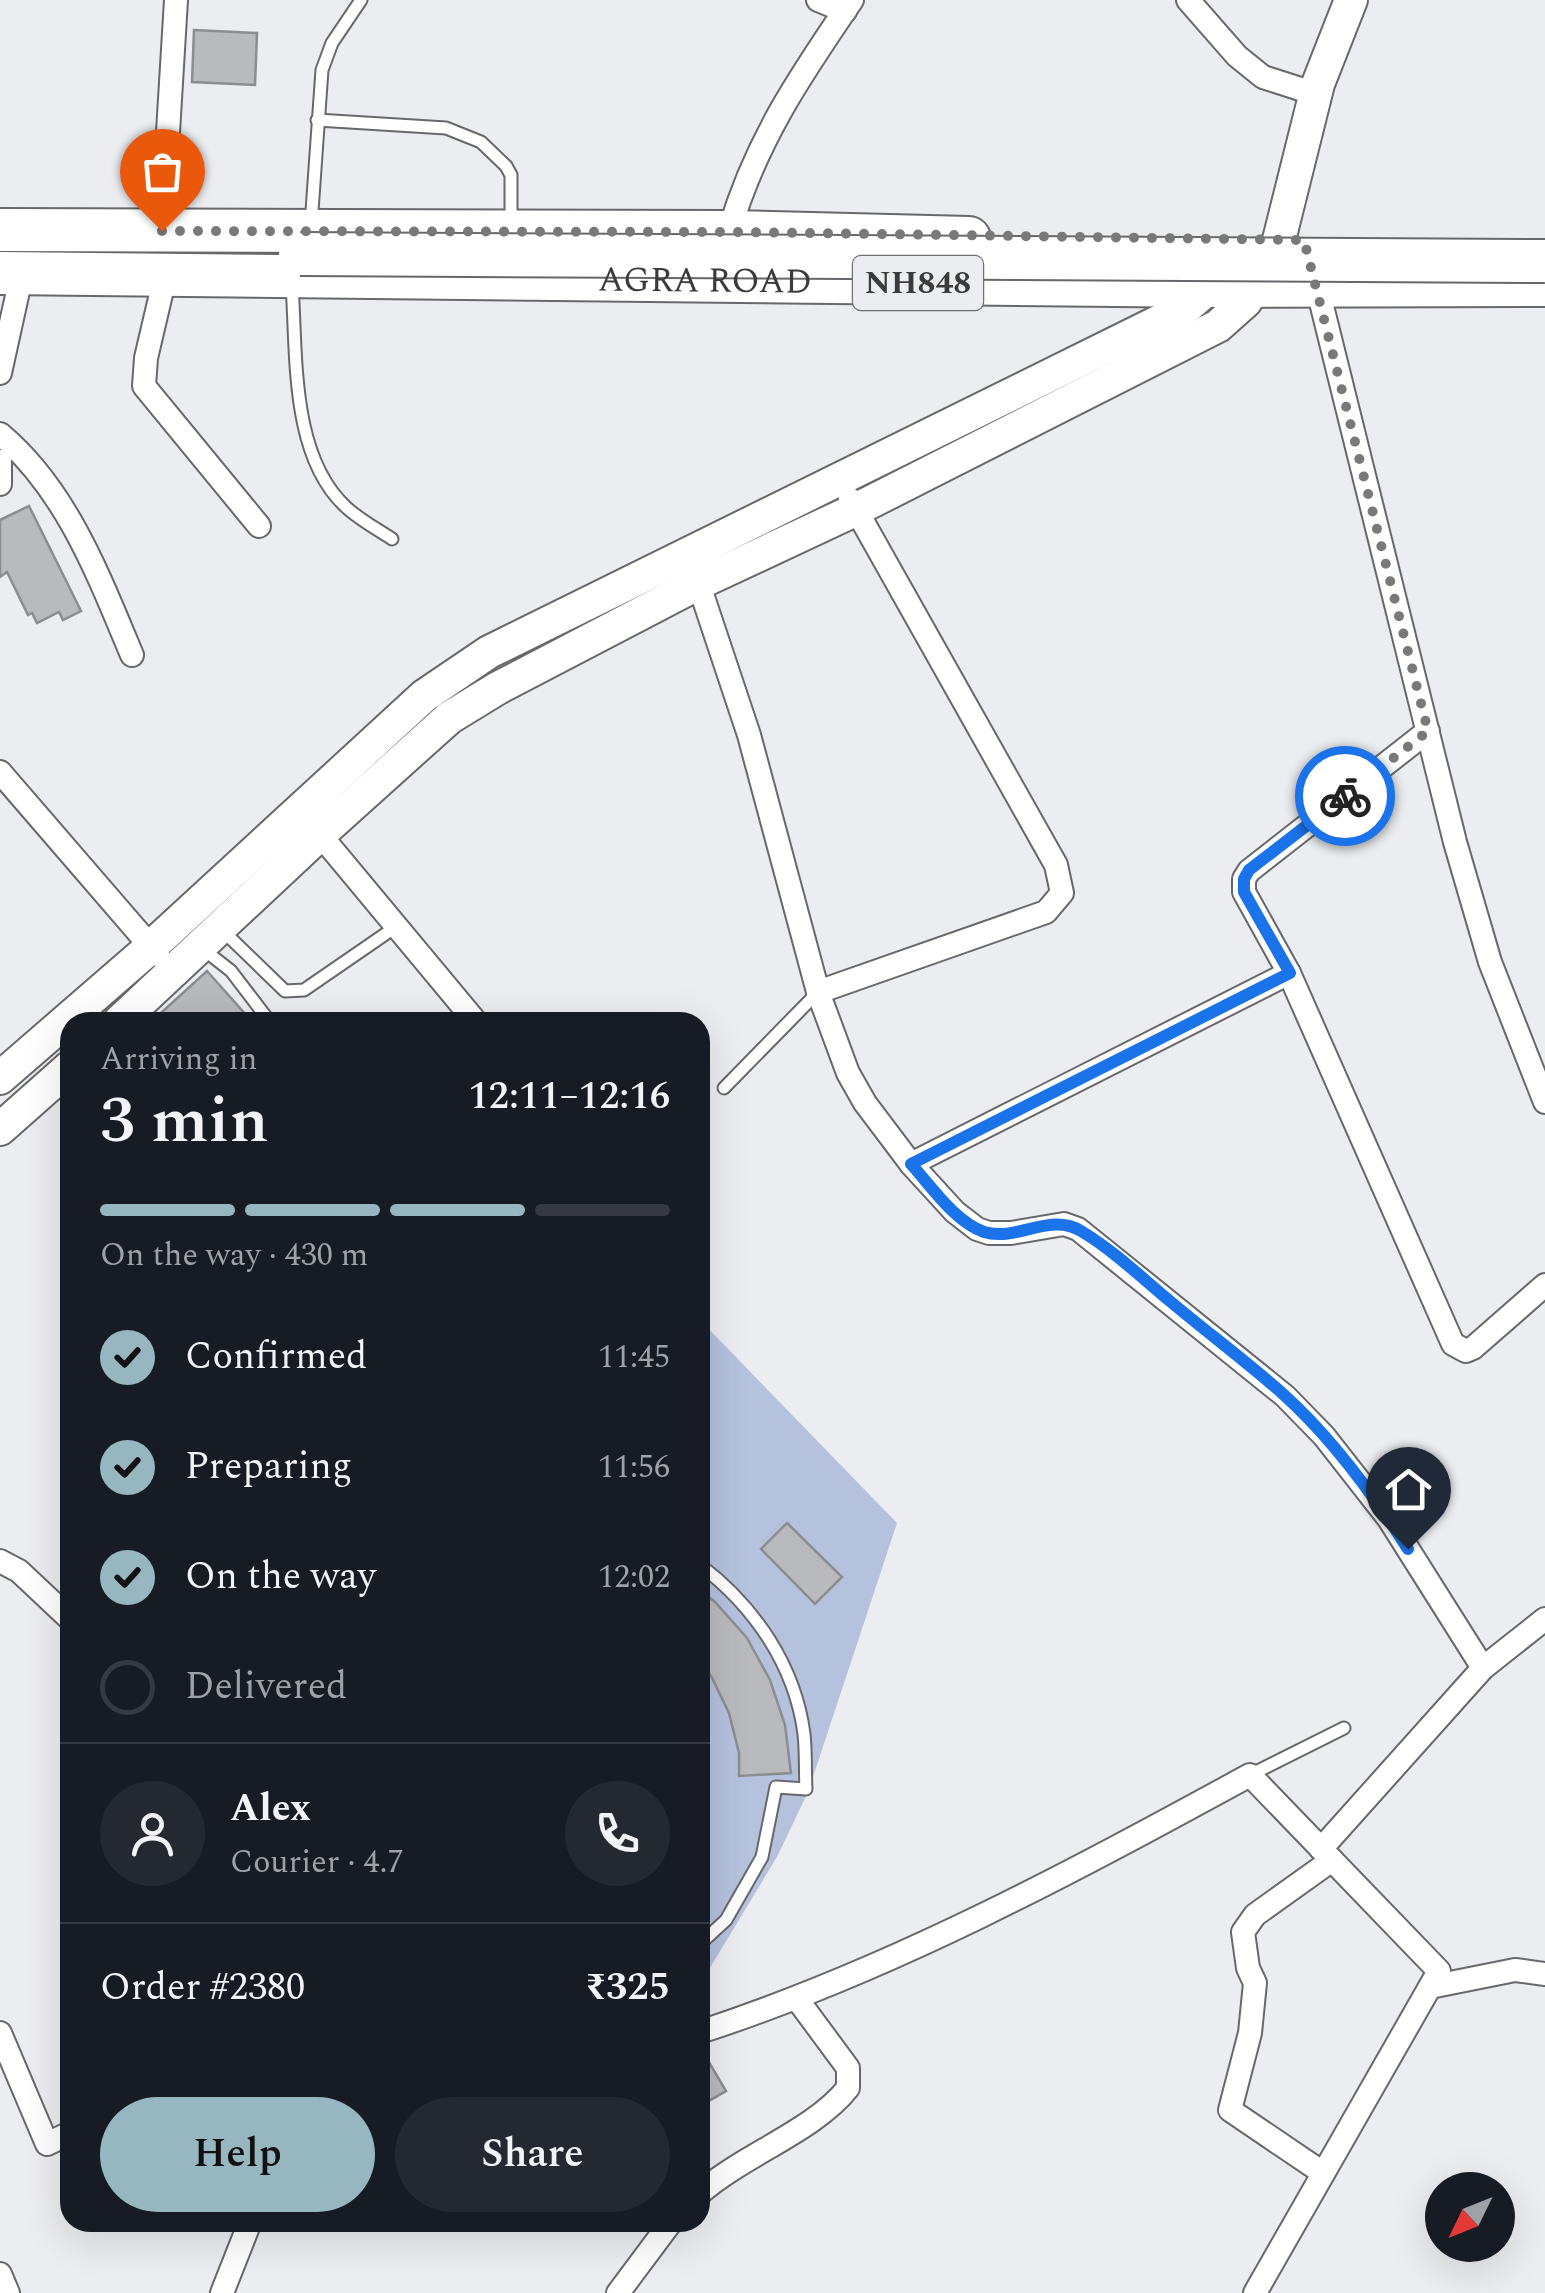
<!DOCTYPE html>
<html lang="en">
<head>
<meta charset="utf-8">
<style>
  :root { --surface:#171b24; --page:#242831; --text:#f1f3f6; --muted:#9ea1a6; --line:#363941; --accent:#96b7bf }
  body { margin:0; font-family:Spectral,serif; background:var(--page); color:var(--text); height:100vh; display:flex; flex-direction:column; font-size:38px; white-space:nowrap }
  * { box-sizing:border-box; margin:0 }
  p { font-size:32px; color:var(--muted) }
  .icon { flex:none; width:55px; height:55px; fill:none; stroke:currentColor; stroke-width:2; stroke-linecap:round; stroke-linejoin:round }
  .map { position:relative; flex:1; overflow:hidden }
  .details { position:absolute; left:60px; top:1012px; width:650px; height:1220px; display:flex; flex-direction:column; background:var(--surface); border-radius:30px; box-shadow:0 10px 40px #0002 }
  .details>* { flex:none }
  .needle { width:65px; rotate:227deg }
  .fabs { position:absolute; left:1425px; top:2172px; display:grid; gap:20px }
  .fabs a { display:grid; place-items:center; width:90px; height:90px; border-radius:50%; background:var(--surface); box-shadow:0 10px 40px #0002; font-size:50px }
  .pin { position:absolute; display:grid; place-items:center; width:85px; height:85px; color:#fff; margin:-102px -42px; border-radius:50% 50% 50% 0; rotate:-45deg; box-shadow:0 0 10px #0007 }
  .pin .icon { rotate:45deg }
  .courier { position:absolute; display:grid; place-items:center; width:100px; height:100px; margin:-50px; border:8px solid #1a73e8; border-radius:50%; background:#fff; color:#222; box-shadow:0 2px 12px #0007 }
  .overview em { font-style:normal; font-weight:600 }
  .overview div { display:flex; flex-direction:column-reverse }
  .overview { display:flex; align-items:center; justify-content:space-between; height:170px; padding:0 40px }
  h1 { font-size:65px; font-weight:600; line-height:75px }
  .bar { display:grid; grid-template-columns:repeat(4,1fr); gap:15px 10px; align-content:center; height:120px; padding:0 40px }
  .bar i { height:12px; border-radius:8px; background:var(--line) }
  .bar .selected { background:var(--accent) }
  .bar p { grid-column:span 4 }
  .line { display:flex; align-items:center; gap:25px; padding:0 40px; border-top:2px solid var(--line) }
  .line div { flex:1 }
  .round { display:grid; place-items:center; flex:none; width:105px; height:105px; border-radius:52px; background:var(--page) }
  ol { padding:0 40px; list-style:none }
  li { display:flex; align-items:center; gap:30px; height:110px }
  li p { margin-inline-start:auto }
  li .icon { padding:10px; border-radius:50%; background:var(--accent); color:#111; stroke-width:4 }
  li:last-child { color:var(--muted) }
  li i { width:55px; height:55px; border:5px solid var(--line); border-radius:50% }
  .action { display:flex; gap:20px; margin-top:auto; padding:20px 40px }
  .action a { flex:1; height:115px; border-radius:60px; background:var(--accent); color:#111; font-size:40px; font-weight:600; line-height:115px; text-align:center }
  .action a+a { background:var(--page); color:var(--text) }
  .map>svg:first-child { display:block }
</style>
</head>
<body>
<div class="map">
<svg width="1545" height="2293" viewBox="0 0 1545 2293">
  <rect width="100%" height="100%" fill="#ecedf0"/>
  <polygon fill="#b5c2de" points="700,1320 897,1523 808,1792 777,1857 708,1971 700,1975"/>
  <g fill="#b9babd" stroke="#8c8d90" stroke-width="2.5">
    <polygon points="194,30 257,33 255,85 192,82"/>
    <polygon points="29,506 81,611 63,620 59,612 37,623 32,613 28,615 7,572 0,577 0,520"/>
    <polygon points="207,971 246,1015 238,1022 151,1022"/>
    <polygon points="787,1523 842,1577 815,1604 761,1549"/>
    <polygon points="700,1590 715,1602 747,1638 770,1680 785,1725 791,1773 739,1776 739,1753 729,1713 711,1676 700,1662"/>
    <polygon points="700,2047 726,2091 700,2106"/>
  </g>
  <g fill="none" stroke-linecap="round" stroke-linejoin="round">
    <defs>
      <g id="lane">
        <polyline points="317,120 446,128 481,142 506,166 511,175 511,223"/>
        <polyline points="311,225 322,70 332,43 361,0"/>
        <path d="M292,285C297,355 290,457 347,508C360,520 377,529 392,539"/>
        <polyline points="221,929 285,991 304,990 397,926"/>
        <polyline points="203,949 231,971 270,1022"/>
        <polyline points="724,1088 818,992"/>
        <path d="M700,1565C754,1606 795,1665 804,1734C806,1752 805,1771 806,1789L776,1787L762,1857L726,1920L700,1944"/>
        <polyline points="1250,1775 1344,1728"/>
      </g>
      <g id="street">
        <polyline points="818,0 845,11"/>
        <polyline points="1188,0 1237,56 1263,77 1316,94"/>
        <polyline points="162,231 176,0"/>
        <path d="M729,232C755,142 800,76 852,0"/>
        <polyline points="165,277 146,358 144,386 259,526"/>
        <polyline points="1315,278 1455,842 1490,962 1545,1102"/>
        <polyline points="0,373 22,273"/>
        <path d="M0,434C67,490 99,577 132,655"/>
        <polyline points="0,461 0,484"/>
        <polyline points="694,570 749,735 818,992 848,1073 865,1103 911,1164 955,1212 977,1229 989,1233 1011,1233 1064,1224 1078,1229 1285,1396 1324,1436 1389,1519 1483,1668"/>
        <polyline points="1428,731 1249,871 1244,879 1244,892 1289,973 1453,1344 1466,1351 1473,1348 1545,1285"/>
        <polyline points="0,772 158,955"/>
        <polyline points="312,825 476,1022"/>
        <polyline points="818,992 1046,912 1062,893 1056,865 850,499"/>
        <polyline points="911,1164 1289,973"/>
        <polyline points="0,1561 19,1571 70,1619"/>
        <polyline points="1321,1849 1483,1668 1545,1619"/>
        <polyline points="1430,1987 1515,1970 1545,1974"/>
        <path d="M700,2032C893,1969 1072,1872 1250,1775L1439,1971L1255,2293"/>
        <polyline points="0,2033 47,2144 70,2133"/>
        <polyline points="1323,2173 1230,2110 1250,2033 1255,1983 1248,1968 1243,1932 1255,1915 1332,1860"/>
        <path d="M700,2193C743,2155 814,2131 848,2088V2068L797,1999"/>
        <polyline points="0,2274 8,2293"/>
        <polyline points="222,2293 250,2222"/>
        <polyline points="618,2293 671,2222"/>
      </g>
      <g id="secondary">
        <polyline points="119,1022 320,834 449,718 498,688 699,583 855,510 1218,326 1246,301 1279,240 1318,84 1351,0"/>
        <polyline points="0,1078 151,947 424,696 489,652 1172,315 1189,305 1219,279"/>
        <polyline points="0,1129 70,1067"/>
      </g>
      <g id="highway">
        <polyline points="0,230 729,232 969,238"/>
        <path id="s1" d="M0,273L1214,286L1545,285"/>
      </g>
    </defs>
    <use href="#lane" stroke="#67686b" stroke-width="15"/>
    <use href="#street" stroke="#67686b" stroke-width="26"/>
    <use href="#secondary" stroke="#67686b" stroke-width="36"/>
    <use href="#highway" stroke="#67686b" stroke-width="46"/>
    <use href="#lane" stroke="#fff" stroke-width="11"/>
    <use href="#street" stroke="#fff" stroke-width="22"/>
    <use href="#secondary" stroke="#fff" stroke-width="32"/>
    <use href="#highway" stroke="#fff" stroke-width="42"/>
    <defs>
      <polyline id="highway-bridge" points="300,254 1545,261"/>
    </defs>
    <use href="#highway-bridge" stroke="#67686b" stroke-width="46" stroke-linecap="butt"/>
    <use href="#highway-bridge" stroke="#fff" stroke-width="42"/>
  </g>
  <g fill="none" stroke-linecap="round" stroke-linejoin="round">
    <polyline stroke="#79797b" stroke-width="10" stroke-dasharray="0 18" points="162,231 730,232 1304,240 1428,731 1345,796"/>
    <path stroke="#1a73e8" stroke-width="12" d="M1345,796L1249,870L1244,879V892L1290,973L911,1164C931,1186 955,1222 984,1232C1016,1242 1050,1212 1081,1231C1113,1250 1142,1278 1171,1302C1208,1333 1247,1362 1283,1394C1332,1438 1373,1494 1408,1549"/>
  </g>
  <g text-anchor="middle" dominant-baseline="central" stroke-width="8" stroke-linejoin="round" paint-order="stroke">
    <rect fill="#ecedf0" stroke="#707072" stroke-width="2.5" x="853" y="256" width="130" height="54" rx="8"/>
    <g font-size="32" font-weight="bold" fill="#3b3b3c">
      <text x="918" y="283">NH848</text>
    </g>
    <g font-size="35" fill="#3b3b3c" stroke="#ecedf0">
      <text stroke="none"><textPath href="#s1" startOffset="705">AGRA ROAD</textPath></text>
    </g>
  </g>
</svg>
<div class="fabs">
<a><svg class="needle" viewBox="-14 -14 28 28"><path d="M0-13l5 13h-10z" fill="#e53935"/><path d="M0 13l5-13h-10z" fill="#9ea1a6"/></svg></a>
</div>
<div class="pin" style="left:162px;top:231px;background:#ea580c"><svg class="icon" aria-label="bag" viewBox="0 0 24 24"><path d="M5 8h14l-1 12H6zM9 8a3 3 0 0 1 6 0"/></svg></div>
<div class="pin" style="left:1408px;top:1549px;background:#1f2937"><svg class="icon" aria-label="home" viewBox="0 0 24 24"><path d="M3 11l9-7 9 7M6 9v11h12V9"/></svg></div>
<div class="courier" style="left:1345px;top:796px"><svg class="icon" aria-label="bike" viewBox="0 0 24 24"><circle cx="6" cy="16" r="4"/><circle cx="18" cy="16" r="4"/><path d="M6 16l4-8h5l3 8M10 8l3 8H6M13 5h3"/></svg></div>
<section class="details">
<div class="overview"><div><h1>3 min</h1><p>Arriving in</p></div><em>12:11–12:16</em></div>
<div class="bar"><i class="selected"></i><i class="selected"></i><i class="selected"></i><i></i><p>On the way · 430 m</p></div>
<ol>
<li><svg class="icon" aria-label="check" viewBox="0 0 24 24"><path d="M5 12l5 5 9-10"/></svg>Confirmed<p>11:45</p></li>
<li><svg class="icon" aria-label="check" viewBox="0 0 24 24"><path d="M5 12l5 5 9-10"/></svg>Preparing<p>11:56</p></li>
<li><svg class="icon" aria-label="check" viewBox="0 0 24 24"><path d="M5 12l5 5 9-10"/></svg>On the way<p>12:02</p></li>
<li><i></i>Delivered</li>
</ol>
<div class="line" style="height:180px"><a class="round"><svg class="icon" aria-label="person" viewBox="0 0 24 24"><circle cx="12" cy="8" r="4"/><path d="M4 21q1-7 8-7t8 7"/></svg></a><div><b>Alex</b><p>Courier · 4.7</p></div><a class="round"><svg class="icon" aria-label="phone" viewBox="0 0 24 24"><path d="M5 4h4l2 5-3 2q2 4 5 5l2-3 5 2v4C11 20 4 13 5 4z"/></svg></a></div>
<div class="line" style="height:130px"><div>Order #2380</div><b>₹325</b></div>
<div class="action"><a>Help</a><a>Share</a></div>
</section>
</div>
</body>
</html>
